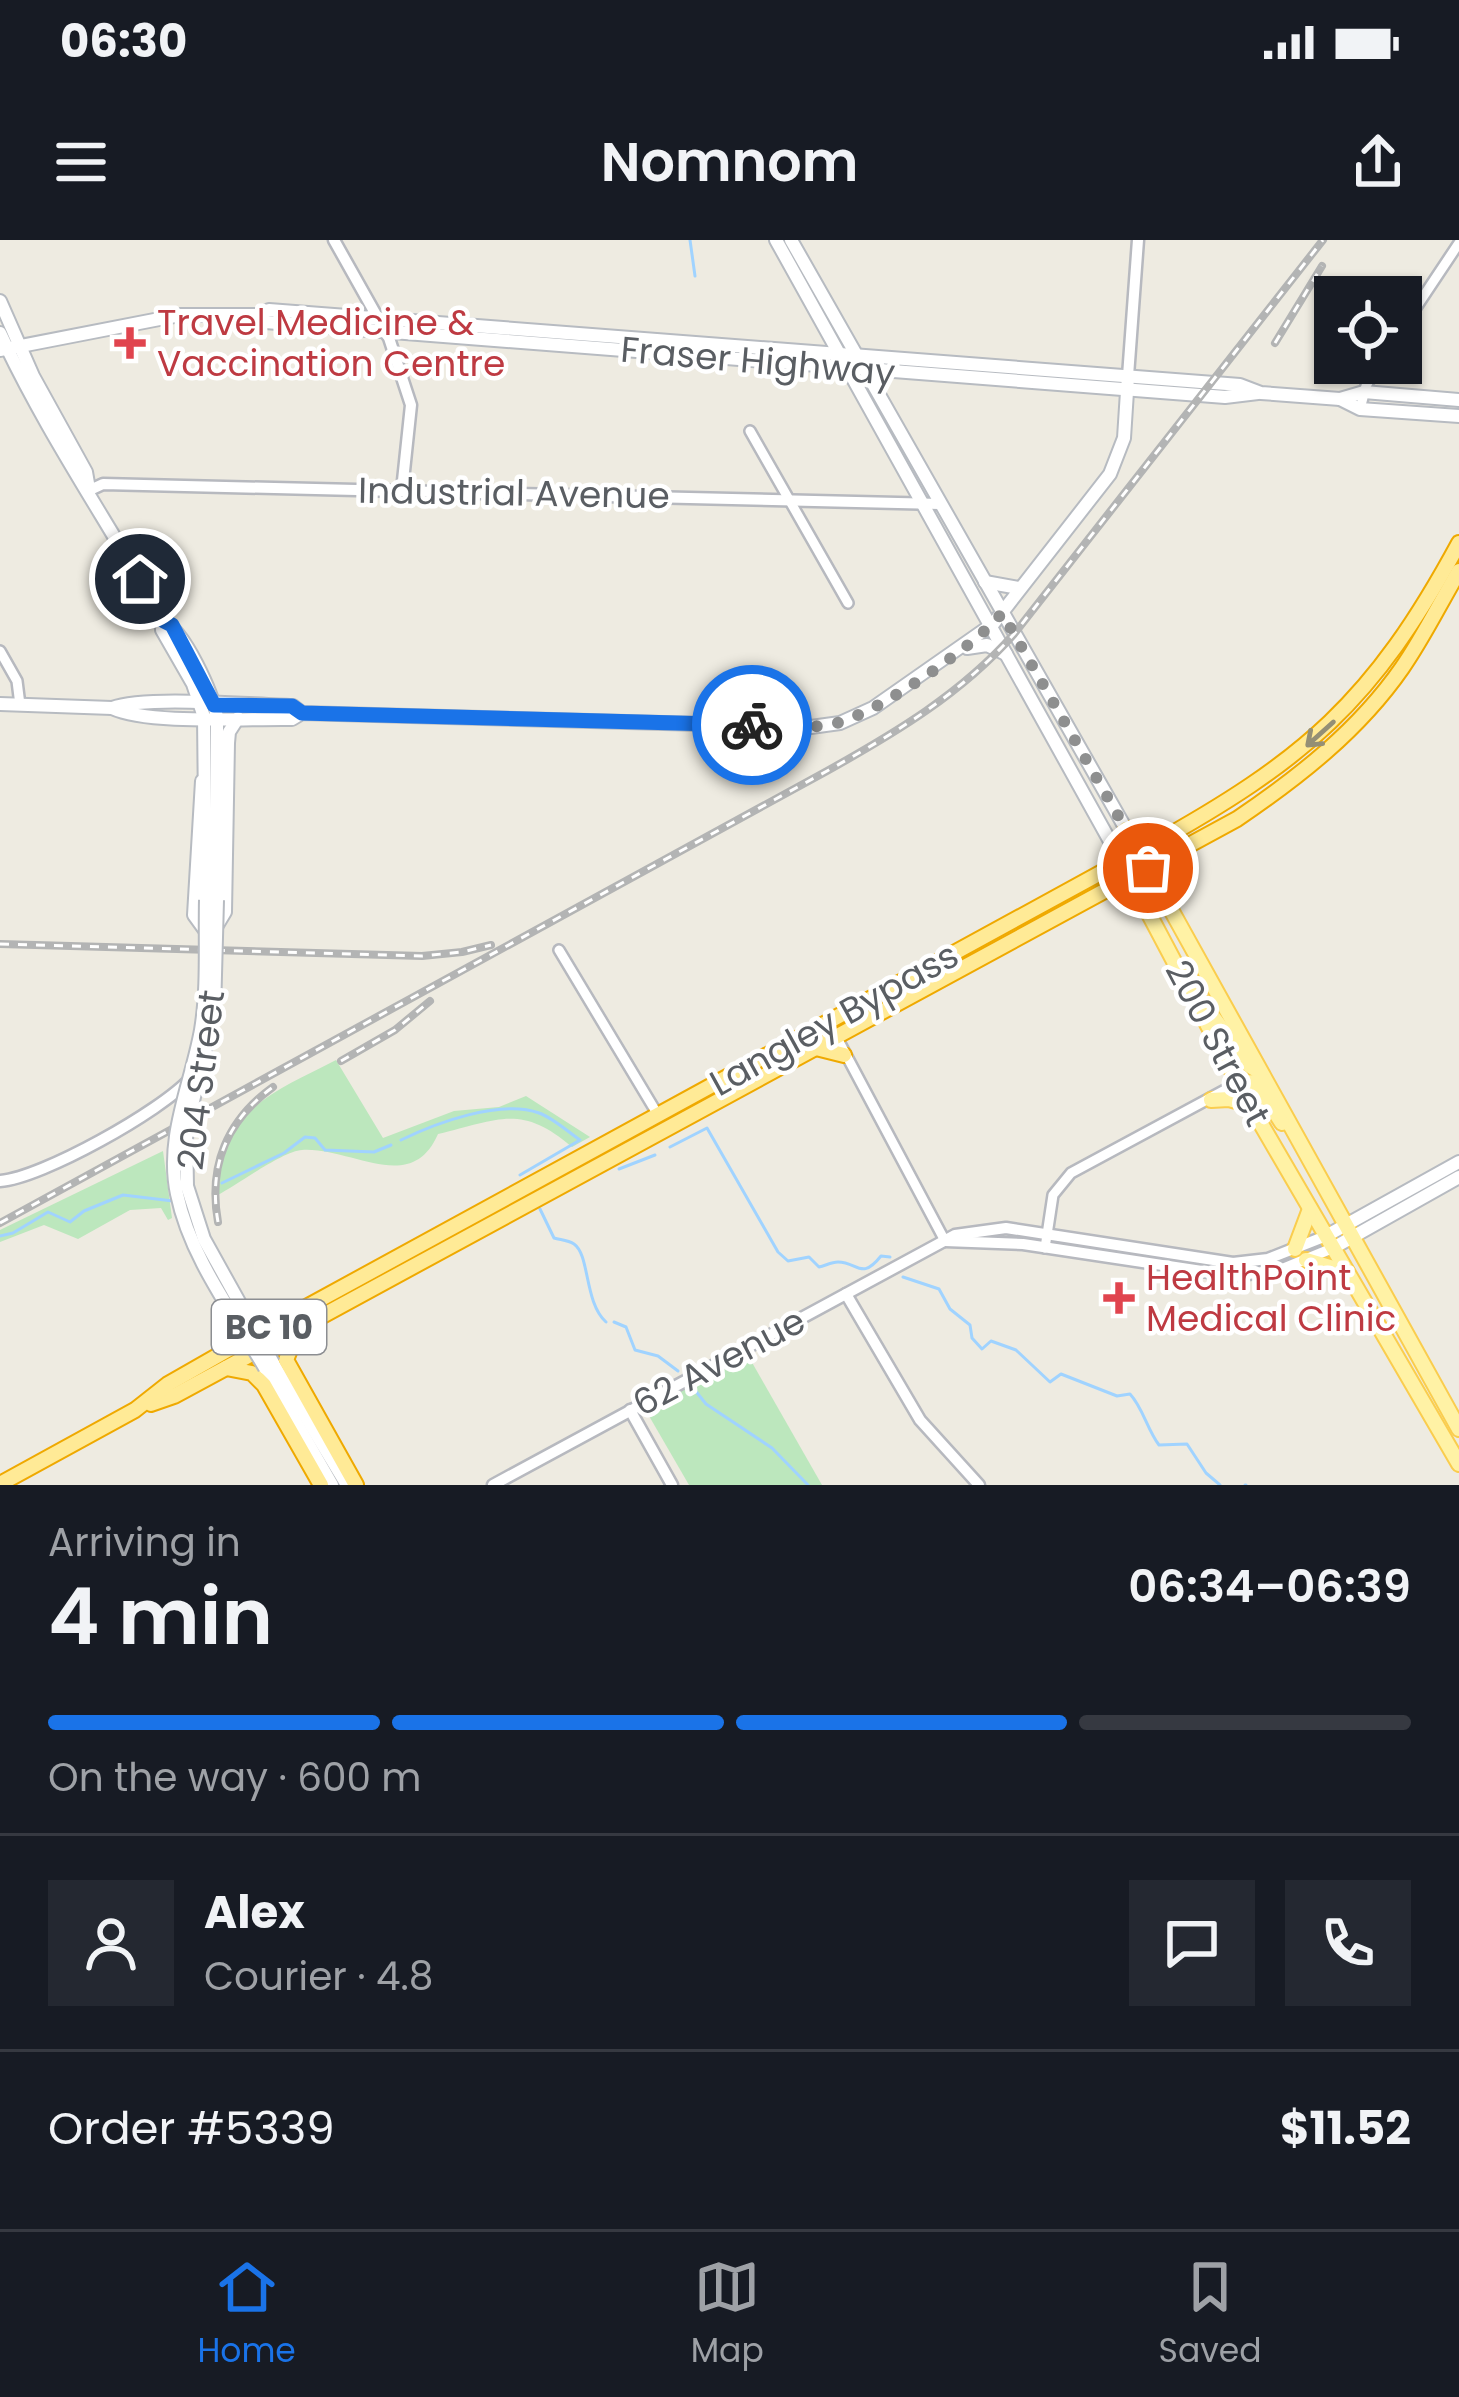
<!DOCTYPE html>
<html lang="en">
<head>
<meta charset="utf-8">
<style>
  :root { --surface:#171b24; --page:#242831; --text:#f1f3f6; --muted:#9ea1a6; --line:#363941; --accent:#1a73e8 }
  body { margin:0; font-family:Poppins,sans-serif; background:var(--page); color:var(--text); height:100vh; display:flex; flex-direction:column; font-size:45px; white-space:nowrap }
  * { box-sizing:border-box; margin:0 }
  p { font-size:39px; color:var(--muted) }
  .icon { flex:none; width:66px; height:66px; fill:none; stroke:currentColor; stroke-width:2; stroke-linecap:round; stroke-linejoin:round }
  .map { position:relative; height:1245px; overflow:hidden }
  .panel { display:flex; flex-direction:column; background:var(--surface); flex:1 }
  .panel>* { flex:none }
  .tools { position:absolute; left:1314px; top:36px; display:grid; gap:24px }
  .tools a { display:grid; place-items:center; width:108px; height:108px; border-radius:0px; background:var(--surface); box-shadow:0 3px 9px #0004; font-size:60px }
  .pin { position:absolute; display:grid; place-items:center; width:102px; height:102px; color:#fff; margin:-51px; border:6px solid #fff; border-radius:50%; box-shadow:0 3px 12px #0007 }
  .courier { position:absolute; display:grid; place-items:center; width:120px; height:120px; margin:-60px; border:9px solid #1a73e8; border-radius:50%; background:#fff; color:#222; box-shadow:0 3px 15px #0007 }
  .head em { font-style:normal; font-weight:600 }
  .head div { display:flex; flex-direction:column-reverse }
  .head { display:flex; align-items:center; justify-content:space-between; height:204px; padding:0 48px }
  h1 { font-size:78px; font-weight:600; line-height:90px }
  .bar { display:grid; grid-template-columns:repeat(4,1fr); gap:18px 12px; align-content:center; height:144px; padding:0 48px }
  .bar i { height:15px; border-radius:9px; background:var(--line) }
  .bar .current { background:var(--accent) }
  .bar p { grid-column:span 4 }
  .line { display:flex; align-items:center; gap:30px; padding:0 48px; border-top:3px solid var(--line) }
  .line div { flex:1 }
  .round { display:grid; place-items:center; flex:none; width:126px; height:126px; border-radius:0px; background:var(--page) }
  .status { display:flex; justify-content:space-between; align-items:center; height:84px; padding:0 60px; background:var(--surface); direction:ltr }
  .status svg { height:33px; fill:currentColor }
  header { display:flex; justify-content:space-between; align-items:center; height:156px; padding:0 48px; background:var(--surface); font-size:54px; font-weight:600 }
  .tab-bar { display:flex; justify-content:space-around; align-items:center; height:168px; border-top:3px solid var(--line); background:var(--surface); font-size:33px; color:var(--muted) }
  .tab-bar a { display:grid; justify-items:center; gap:6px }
  .tab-bar .current { color:var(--accent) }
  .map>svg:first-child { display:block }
</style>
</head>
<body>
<div class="status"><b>06:30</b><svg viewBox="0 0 49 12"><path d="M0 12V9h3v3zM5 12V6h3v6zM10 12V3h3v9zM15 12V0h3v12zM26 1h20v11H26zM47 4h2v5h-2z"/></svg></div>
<header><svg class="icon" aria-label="menu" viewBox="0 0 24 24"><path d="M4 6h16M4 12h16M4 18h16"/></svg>Nomnom<svg class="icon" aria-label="share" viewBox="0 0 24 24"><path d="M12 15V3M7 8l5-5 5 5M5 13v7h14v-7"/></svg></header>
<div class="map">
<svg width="1459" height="1245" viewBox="0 0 1459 1245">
  <rect width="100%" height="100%" fill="#eeebe1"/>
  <g fill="#bce7bd">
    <path d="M336,820L383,898L454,871L499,867L526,856L590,897L572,907C521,863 498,880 438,894C411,956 352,907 302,910C283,911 237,945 218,955C218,871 272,853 336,820Z"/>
    <polygon points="163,911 172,978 168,980 161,968 130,970 78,999 44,985 0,1002 0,990 4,988"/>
    <polygon points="746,1112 822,1245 689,1245 645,1169"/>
  </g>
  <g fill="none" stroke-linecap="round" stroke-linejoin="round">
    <g stroke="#a0d3ff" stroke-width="3">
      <polyline points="690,0 695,36"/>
      <path d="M401,900C436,883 500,859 539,873C553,878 567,891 580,900L520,935"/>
      <path d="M670,907L707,888L778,1012L788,1021L809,1017L819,1027C825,1026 831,1022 838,1022C858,1022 861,1041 881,1016L890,1017"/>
      <polyline points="619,929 655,915"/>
      <polyline points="222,943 284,913 305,897 315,898 325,910 374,912 391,905"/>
      <path d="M540,969L554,998C561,1000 568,1000 574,1004C590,1015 584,1062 606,1082"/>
      <polyline points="0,996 13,993 48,972 70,982 84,971 123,955 173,961"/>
      <path d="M903,1037L939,1049L950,1069L970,1085L972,1098L982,1109L991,1101L1016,1110L1050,1142L1061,1134L1117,1156L1130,1154C1143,1168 1147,1189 1159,1205L1187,1204L1206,1233L1220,1245"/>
      <polyline points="614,1082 626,1087 635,1110 658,1116 678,1131"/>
      <polyline points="694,1149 706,1164 772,1208 808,1245"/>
      <polyline points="1245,1245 1246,1245"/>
    </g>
    <defs>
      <g id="minor">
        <polyline points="1401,90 1459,3"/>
        <polyline points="1360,169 1366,146 1379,123"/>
        <polyline points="750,191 848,363"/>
        <polyline points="0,411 17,441 20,465"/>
        <polyline points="559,710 658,875"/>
        <polyline points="835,794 945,1001"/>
        <polyline points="1045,1008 1053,955 1071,933 1238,843"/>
      </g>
      <g id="tertiary">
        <polyline points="334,0 389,98 411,165 402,250"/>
        <polyline points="1128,136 1138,0"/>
        <polyline points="90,250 103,244 940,264"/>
        <path d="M0,941C42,938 161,871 190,839"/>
        <polyline points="945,1001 1023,1004 1235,1036 1282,1029 1333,1008"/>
        <polyline points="846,1054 920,1180 979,1245"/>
        <polyline points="630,1170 672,1245"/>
        <polyline points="493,1245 955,995 1006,988 1233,1023 1268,1019 1326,996"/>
      </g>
      <g id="secondary">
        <polyline points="776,0 1121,621"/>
        <polyline points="791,0 1139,612"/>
        <polyline points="0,61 33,136 86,232 89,249"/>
        <polyline points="258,75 265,82 1225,157 1258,153"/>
        <path d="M0,93C44,188 102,273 154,364L163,381L162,390L193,444L204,477L206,660"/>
        <polyline points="0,110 180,75 258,75 269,70 282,71 1240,145 1261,153 1340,159 1360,169 1459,176"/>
        <polyline points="1340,159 1364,152 1459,160"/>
        <polyline points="985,342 1019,348"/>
        <path d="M163,381C185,391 212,453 217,477V660"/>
        <polyline points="967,408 987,405 1006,414"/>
        <path d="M0,464L112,468C149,485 247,478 292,479L302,473L811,487L840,483L873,468L993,384L1110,234L1124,198L1128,136"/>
        <path d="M112,468C146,455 250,465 293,466L302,473"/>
        <polyline points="202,541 194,675 210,697 225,672 228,503 229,492 238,478"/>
        <polyline points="1326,996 1459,922"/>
        <polyline points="1333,1008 1459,937"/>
        <polyline points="273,1123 347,1245"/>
        <polyline points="265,1128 332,1245"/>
      </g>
      <g id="primary">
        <polyline points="1121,621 1250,865 1459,1224"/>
        <polyline points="1144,621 1459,1189"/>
        <polyline points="1195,753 1250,826 1260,832"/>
        <polyline points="1238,843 1256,842 1282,883"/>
        <polyline points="1211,860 1229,859 1250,865"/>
        <polyline points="1295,1009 1310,969"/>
        <polyline points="1306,1020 1347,1032"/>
      </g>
      <g id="trunk">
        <polyline points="1126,589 1169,596"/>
        <polyline points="1162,651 1169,616"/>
        <polyline points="812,807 844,815"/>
        <polyline points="297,1092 286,1120 356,1245"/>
        <polyline points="226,1128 252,1133 264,1145 321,1245"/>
        <path d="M151,1164L174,1156L300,1088L1237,579C1299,537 1359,490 1402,428C1423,398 1440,363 1459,331"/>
        <path d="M0,1244L135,1170L168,1144L224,1112L1148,607C1305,520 1373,462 1459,303"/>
      </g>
    </defs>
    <use href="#minor" stroke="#b7b9bf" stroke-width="14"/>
    <use href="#tertiary" stroke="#b7b9bf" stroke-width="15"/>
    <use href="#secondary" stroke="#b7bbc1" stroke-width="16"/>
    <use href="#primary" stroke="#facd4e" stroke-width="18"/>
    <use href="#trunk" stroke="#efa900" stroke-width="18"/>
    <use href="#minor" stroke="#fff" stroke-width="9"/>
    <use href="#tertiary" stroke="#fff" stroke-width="10"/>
    <use href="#secondary" stroke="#fff" stroke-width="12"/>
    <use href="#primary" stroke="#fff2a5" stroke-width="14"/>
    <use href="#trunk" stroke="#ffea96" stroke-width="14"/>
    <defs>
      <g id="rail">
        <polyline points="1275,103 1322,26"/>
        <polyline points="0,704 422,716 462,712 491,705"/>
        <polyline points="341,821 395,790 430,761"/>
        <path d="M218,982C208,926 227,880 273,847"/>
        <path d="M0,983L827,531C895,493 961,454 1014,394L1323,0"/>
      </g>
    </defs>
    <use href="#rail" stroke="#b3b4b4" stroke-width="8"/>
    <use href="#rail" stroke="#fff" stroke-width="3" stroke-dasharray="9" stroke-linecap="butt"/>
    <defs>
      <g id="secondary-bridge">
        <path d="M206,660C205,703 208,748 201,790C191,845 165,897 177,954C190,1017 233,1073 265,1128"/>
        <polyline points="217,660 214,772 186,891 187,946 204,999 273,1123"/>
      </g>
    </defs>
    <use href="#secondary-bridge" stroke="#b7bbc1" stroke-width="16" stroke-linecap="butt"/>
    <use href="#secondary-bridge" stroke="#fff" stroke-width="12"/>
  </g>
  <defs><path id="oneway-shaft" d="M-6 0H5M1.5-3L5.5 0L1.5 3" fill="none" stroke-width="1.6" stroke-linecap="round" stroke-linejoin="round" transform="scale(3)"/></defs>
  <use stroke="#948f75" href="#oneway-shaft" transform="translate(1320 494) rotate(138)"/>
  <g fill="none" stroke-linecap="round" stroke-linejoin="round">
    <path stroke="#8e8f8f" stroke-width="12" stroke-dasharray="0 21.6" d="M752,485C780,486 810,490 837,483C879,472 975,406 1002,373L1148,628"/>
    <polyline stroke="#1a73e8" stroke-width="15" points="140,339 164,381 172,385 214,465 292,466 302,473 752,485"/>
  </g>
  <g fill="#e0444e" stroke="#fff" stroke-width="4.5">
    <path d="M124 85h12v12h12v12h-12v12h-12v-12h-12v-12h12z"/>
    <path d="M1113 1040h12v12h12v12h-12v12h-12v-12h-12v-12h12z"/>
  </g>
  <g text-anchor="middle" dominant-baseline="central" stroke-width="9" stroke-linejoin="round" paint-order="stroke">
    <rect fill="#fff" stroke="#8c8e92" stroke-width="3" x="212" y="1060" width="114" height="54" rx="9"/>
    <g font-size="33" font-weight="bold" fill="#5a5e63">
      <text x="269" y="1087">BC 10</text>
    </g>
    <g font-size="36" fill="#be3a42" stroke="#fff" text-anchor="start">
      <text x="157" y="82">Travel Medicine &amp;<tspan x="157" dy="41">Vaccination Centre</tspan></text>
      <text x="1146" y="1037">HealthPoint<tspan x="1146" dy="41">Medical Clinic</tspan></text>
    </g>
    <g font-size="36" fill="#5a5e63" stroke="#fff">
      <text transform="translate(758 121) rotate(5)">Fraser Highway</text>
      <text transform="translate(514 253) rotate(1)">Industrial Avenue</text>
      <text transform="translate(834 779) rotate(-29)">Langley Bypass</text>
      <text transform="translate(1218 803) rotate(62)">200 Street</text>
      <text transform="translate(201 840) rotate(-83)">204 Street</text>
      <text transform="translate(719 1122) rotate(-28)">62 Avenue</text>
    </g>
  </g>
</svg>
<div class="tools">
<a><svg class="icon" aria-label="locate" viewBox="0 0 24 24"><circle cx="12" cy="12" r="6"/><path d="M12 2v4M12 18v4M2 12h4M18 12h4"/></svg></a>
</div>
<div class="pin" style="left:1148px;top:628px;background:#ea580c"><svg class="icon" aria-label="bag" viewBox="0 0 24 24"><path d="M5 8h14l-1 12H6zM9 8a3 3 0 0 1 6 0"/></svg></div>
<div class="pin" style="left:140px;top:339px;background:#1f2937"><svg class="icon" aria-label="home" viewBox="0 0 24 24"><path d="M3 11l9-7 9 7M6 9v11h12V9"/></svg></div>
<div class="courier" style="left:752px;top:485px"><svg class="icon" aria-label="bike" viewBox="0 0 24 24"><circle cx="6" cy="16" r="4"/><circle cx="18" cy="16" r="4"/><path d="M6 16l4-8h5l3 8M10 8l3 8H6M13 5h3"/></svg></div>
</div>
<section class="panel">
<div class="head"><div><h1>4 min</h1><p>Arriving in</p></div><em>06:34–06:39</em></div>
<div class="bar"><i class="current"></i><i class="current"></i><i class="current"></i><i></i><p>On the way · 600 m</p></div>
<div class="line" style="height:216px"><a class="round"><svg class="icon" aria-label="person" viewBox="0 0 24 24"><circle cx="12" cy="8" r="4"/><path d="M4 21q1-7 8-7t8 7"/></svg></a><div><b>Alex</b><p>Courier · 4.8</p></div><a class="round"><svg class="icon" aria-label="chat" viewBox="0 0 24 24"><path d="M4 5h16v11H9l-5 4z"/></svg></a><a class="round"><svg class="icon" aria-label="phone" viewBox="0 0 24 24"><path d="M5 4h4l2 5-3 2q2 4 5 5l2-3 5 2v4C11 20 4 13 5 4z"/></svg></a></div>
<div class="line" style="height:156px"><div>Order #5339</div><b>$11.52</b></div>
</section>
<nav class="tab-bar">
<a class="current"><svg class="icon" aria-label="home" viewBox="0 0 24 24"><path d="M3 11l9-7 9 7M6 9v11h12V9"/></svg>Home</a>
<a><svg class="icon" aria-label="map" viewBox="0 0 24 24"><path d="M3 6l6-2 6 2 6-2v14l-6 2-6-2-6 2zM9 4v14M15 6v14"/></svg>Map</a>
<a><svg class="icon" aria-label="saved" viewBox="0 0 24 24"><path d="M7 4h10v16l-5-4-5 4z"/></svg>Saved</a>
</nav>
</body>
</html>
